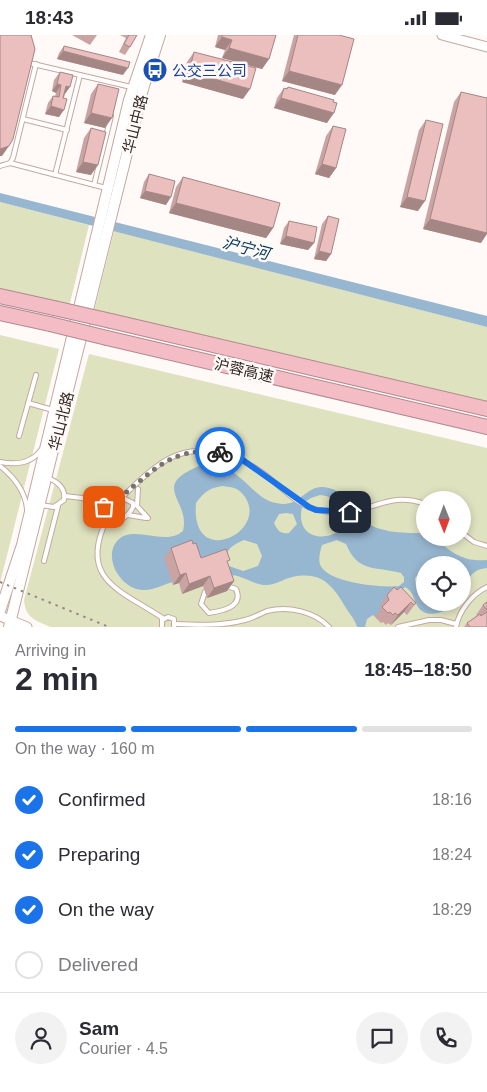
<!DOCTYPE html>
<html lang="en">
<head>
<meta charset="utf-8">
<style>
  :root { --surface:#fff; --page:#f2f2f3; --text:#2b2b33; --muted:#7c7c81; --line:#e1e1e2; --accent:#1a73e8 }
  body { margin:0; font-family:Arial,"Noto Sans SC",sans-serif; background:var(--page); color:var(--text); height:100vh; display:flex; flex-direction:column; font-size:19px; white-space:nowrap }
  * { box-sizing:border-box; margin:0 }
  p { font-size:16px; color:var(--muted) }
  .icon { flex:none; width:28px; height:28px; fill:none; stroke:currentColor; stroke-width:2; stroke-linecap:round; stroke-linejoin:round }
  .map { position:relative; height:592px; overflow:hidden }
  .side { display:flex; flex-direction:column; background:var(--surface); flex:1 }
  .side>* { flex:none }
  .needle { width:32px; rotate:179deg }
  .controls { position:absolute; left:416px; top:456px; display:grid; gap:10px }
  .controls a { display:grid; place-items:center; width:55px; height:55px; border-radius:50%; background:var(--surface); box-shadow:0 2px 8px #0003; font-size:25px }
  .pin { position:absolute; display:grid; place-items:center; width:42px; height:42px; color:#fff; margin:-21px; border-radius:10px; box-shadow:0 2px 8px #0006 }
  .courier { position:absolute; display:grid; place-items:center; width:50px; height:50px; margin:-25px; border:4px solid #1a73e8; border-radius:50%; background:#fff; color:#222; box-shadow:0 1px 6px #0007 }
  .head em { font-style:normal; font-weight:800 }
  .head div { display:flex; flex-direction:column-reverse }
  .head { display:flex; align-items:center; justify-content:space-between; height:85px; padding:0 15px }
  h1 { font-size:32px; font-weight:800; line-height:38px }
  .bar { display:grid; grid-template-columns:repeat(4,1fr); gap:8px 5px; align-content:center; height:60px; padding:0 15px }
  .bar i { height:6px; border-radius:4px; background:var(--line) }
  .bar .current { background:var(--accent) }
  .bar p { grid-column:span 4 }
  .line { display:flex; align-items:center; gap:12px; padding:0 15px; border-top:1px solid var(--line) }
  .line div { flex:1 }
  .round { display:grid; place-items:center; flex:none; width:52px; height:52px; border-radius:26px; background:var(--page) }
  ol { padding:0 15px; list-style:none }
  li { display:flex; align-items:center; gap:15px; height:55px }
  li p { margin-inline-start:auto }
  li .icon { padding:5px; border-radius:50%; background:var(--accent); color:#fff; stroke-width:4 }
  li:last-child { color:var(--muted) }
  li i { width:28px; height:28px; border:2px solid var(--line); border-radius:50% }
  .status { display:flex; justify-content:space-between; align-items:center; height:35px; padding:0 25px; background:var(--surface); direction:ltr }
  .status svg { height:14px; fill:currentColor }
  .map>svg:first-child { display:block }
</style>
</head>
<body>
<div class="status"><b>18:43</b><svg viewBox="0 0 49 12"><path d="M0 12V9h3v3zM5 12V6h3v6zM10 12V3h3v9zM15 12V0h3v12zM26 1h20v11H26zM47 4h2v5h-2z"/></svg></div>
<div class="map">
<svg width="487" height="592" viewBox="0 0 487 592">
  <rect width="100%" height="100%" fill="#fff9f7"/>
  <g fill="#dee2bf" fill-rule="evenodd">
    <polygon points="0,167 89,190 69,272 0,256"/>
    <polygon points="114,196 487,292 487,368 94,277"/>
    <polygon points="0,300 59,314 0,548"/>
    <path d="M89,319L487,413V592H51C36,586 25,583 24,565ZM425,465H462V502H425ZM425,530H462V568H425Z"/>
  </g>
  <g fill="#97b6cf" fill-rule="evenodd">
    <polygon points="0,158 487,281 487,292 0,167"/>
    <path d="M199,431C210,431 222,432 232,437C248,446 257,464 276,468C304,475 305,442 335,455C347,461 352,474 361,483C376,498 402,498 422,498L425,499V502L435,503C452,518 463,527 487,525V533C470,535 468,544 463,559L462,530H425V533L415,543C418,581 436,568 459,568C449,575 428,586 418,572C413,564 414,557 405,552L382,572V575L375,582L373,580L367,584L365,592H357C355,585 352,582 348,576C334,553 324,535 292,542C283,544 276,550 266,550C254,550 242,540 230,540C213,539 190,543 173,547C164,549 155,555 144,555C120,555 102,521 118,505C134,489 165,512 183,496C191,465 149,452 199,431ZM222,451C233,452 239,453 245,462C269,498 190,535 196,468C203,458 209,453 222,451ZM320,460C330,461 337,465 342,474C361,504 288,519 303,468L311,463ZM286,478L293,479L297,489L289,498C280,499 278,496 274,488L279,479ZM244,505L257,509L262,521L258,531L243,536L229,531C221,517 232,510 244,505ZM337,505L346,509C358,538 375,531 401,538L404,542V547L399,551C381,553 333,548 322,533C317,527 320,517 322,510Z"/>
  </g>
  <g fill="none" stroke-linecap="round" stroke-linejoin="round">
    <defs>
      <g id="service">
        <polyline points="29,28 131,52"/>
        <polyline points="23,84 67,95"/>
        <polyline points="10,128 13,123 36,29"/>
        <polyline points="0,131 10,128 106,153"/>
        <polyline points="55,140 80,40"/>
        <polyline points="94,150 111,81"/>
        <polyline points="28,368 53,375"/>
        <polyline points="19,401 36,340"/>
        <path d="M0,427C16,430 31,429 41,415"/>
        <path d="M0,431C14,442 25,456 27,474"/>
        <polyline points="138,454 137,471 148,483"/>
        <polyline points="65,461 82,463 104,473"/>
        <path d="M125,464L133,468V472C128,483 114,491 102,483L100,479L104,473Z"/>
        <path d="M119,465C131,454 143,441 156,432C192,404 234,416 267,441C282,453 298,471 318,475C328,477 341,479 352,477C379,471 395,458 425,469"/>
        <path d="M40,470L54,472L64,465C66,453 58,447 48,443"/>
        <polyline points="128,480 146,483"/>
        <path d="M106,486C78,546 123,556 164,584"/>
        <polyline points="462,498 474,507 487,511"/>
        <polyline points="44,526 58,471"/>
        <path d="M205,557L201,569L209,578C222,576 244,572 236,554L227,551"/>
        <path d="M175,589C198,590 223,591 245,585C253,583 260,579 267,576C288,571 314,576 329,592"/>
        <polyline points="162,592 162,585 168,582 174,584 174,592"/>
        <polyline points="398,592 429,585 441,585 456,589"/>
        <path d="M456,592C459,576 472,559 487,552"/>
      </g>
      <g id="tertiary">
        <polyline points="442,0 487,12"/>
        <polyline points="0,581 27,592"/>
      </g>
      <g id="secondary">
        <polyline points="0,576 22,510 129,65 151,0"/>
        <polyline points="9,592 143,54 160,0"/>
      </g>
      <g id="motorway">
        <polyline points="0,261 54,273"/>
        <polyline points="0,278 50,289"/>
        <polyline points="111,286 487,374"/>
        <polyline points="107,303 487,392"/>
      </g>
    </defs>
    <use href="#service" stroke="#c4a99f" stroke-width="6"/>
    <use href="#tertiary" stroke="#c4a99f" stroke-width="11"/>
    <use href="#secondary" stroke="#c4a99f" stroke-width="12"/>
    <use href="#motorway" stroke="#b0898e" stroke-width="16"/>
    <use href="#service" stroke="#fff" stroke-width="4"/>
    <use href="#tertiary" stroke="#fff" stroke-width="9"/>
    <use href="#secondary" stroke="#fff" stroke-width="10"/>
    <use href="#motorway" stroke="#f4bdc6" stroke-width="14"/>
    <polyline stroke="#938b88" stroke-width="2" stroke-dasharray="2.5 5" stroke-linecap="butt" points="0,547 109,592"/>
    <defs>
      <g id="motorway-bridge">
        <polyline points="54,273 111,286"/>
        <polyline points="50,289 107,303"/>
      </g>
    </defs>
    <use href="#motorway-bridge" stroke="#b0898e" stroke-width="16" stroke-linecap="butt"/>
    <use href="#motorway-bridge" stroke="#f4bdc6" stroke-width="14"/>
  </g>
  <g fill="#c9a4a3">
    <polygon points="72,0 97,0 90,10"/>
    <polygon points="120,0 137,0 130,12 125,20 119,17 126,3"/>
    <polygon points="218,0 276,0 269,24 262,34 222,23 225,15 215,12"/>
    <polygon points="294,0 339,0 335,60 282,46"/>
    <polygon points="64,11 123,40 57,24 59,18"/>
    <polygon points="194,17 243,64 182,47 187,27"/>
    <polygon points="60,37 65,59 59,82 45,79 48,68 53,61 55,61 56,58 52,56 54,45"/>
    <polygon points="98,49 105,93 84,88 91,59"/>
    <polygon points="288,52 333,67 327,88 274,73 277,63 284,53 286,54"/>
    <polygon points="461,57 481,208 423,194 454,67"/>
    <polygon points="426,85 418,176 400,172 419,95"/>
    <polygon points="333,91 336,133 329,143 315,139 326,101"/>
    <polygon points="91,93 91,140 76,137 84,103"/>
    <polygon points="149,139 166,170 140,163 144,147"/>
    <polygon points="183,142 273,193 266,203 169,178 176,152"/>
    <polygon points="328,181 331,219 326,226 314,224 322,189"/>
    <polygon points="289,186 314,208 308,215 280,209 284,193"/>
    <polygon points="193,509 201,523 228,529 234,546 227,556 207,563 203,551 182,559 179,548 173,550 164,523 171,513"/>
    <polygon points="387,560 416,568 407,580 404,577 391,590 388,588 386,590 383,587 381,588 375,582 381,573 380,570"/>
    <polygon points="487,567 487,592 464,592 467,588 477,581 476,580 483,570"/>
  </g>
  <g fill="#a48685">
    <polygon points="222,2 232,5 225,15 215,12"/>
    <polygon points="229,13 269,24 262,34 222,23"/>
    <polygon points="63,16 128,33 123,40 57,24"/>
    <polygon points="289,36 342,50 335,60 282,46"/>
    <polygon points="189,37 250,54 243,64 182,47"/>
    <polygon points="57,49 61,50 56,58 52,56"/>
    <polygon points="66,51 70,52 65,59 61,58"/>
    <polygon points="281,63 334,78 327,88 274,73"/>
    <polygon points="51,71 64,75 59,82 45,79"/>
    <polygon points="91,78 112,83 105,93 84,88"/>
    <polygon points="9,111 2,121 0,121 0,114"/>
    <polygon points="83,127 98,130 91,140 76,137"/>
    <polygon points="322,129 336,133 329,143 315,139"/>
    <polygon points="145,156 171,162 166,170 140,163"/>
    <polygon points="407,162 425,166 418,176 400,172"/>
    <polygon points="176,168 273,193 266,203 169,178"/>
    <polygon points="430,184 487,198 487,199 481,208 423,194"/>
    <polygon points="286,201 314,208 308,215 280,209"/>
    <polygon points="319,216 331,219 326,226 314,224"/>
    <polygon points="186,538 179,548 173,550 180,540"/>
    <polygon points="210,541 203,551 182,559 189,549"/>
    <polygon points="234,546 227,556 207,563 214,553"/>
    <polygon points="411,567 404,577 391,590 398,580"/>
  </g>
  <g fill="#eabfbe" stroke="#a48685">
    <polygon points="0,0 31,0 35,14 13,104 9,111 0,114"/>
    <polygon points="129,0 137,0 130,12 124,9"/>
    <polygon points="222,0 276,0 269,24 229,13 232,5 222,2"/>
    <polygon points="298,0 339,0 354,4 342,50 289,36"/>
    <polygon points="64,11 130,27 128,33 63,16"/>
    <polygon points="194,17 256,33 250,54 189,37"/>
    <polygon points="60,37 73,40 70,52 66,51 63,63 67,64 64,75 51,71 53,61 59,62 61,50 57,49"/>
    <polygon points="98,49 119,54 112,83 91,78"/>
    <polygon points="288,52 334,65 333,67 337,68 334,78 281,63 284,53 287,54"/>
    <polygon points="461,57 487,63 487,198 430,184"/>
    <polygon points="426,85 443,89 425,166 407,162"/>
    <polygon points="333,91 346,94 336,133 322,129"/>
    <polygon points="91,93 106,97 98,130 83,127"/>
    <polygon points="149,139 175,146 171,162 145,156"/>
    <polygon points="183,142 280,168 273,193 176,168"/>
    <polygon points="328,181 339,184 331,219 319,216"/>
    <polygon points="289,186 317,192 314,208 286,201"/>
    <polygon points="192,505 193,509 196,508 201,523 226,514 230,525 227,526 234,546 214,553 210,541 189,549 186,538 180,540 171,513"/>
    <polygon points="394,552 397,555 401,552 416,568 414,570 411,567 398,580 395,578 393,580 390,577 388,578 382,572 389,565 387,560"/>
    <polygon points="487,567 487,575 483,570"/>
    <polygon points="487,577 487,592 470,592 467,588 480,579 481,581"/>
  </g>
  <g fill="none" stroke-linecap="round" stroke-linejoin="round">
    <path stroke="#7a726e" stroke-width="5" stroke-dasharray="0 9" d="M104,472C149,447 160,411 220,417"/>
    <polyline stroke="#1a73e8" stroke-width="6" points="220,417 240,423 309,472 316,475 350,477"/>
  </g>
  <defs>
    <symbol id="bus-disc" viewBox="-11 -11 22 22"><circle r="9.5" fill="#1a4fb4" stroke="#fff9f7"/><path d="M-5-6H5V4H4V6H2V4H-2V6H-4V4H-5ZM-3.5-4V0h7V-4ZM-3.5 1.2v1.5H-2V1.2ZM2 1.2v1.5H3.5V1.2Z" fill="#fff"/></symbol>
  </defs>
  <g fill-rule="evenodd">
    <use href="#bus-disc" x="141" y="21" width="28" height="28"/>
  </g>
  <g text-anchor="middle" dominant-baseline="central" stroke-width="5" stroke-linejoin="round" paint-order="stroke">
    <g font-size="15" fill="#164399" stroke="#fff9f7" text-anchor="start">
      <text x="172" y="35">公交三公司</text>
    </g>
    <g font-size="15" fill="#332925" stroke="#fff9f7">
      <text transform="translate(135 89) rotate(-76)">华山中路</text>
      <text transform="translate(244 335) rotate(13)">沪蓉高速</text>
      <text transform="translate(61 386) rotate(-76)">华山北路</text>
    </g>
    <g font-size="16" font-style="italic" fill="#003858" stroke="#fff9f7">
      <text transform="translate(246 213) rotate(15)">沪宁河</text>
    </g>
  </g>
</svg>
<div class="controls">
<a><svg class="needle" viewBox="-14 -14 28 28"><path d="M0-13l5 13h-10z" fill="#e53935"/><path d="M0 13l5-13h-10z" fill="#7c7c81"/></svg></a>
<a><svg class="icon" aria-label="locate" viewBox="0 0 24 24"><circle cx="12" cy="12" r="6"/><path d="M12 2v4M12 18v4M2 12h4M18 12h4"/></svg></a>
</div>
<div class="pin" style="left:104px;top:472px;background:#ea580c"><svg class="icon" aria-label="bag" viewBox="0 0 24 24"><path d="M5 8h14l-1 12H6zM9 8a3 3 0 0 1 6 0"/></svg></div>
<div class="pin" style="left:350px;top:477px;background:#1f2937"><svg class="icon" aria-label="home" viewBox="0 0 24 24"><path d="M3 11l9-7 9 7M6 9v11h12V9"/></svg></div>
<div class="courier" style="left:220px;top:417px"><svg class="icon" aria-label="bike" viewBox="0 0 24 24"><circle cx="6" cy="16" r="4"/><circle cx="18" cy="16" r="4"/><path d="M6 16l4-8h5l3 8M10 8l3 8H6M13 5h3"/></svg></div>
</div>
<section class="side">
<div class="head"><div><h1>2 min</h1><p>Arriving in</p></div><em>18:45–18:50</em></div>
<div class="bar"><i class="current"></i><i class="current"></i><i class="current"></i><i></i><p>On the way · 160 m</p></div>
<ol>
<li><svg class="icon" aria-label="check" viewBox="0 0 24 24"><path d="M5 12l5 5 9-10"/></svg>Confirmed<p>18:16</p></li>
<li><svg class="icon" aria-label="check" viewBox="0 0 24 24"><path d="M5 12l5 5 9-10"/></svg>Preparing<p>18:24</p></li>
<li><svg class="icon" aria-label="check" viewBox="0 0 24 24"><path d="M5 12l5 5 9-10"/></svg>On the way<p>18:29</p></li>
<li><i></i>Delivered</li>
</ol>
<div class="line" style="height:90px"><a class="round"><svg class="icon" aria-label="person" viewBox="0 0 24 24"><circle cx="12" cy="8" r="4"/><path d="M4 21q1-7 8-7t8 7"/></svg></a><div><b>Sam</b><p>Courier · 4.5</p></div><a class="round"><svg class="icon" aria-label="chat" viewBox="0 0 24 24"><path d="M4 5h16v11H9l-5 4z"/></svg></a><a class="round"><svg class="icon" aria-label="phone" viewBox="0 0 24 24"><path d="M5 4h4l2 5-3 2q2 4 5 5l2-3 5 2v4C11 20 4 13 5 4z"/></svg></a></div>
</section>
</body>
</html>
